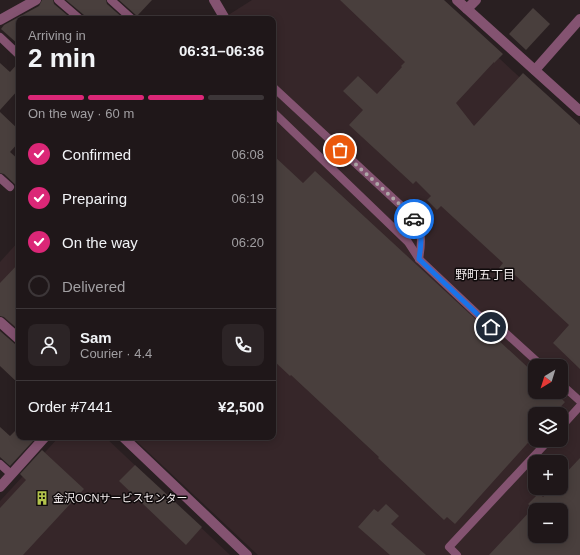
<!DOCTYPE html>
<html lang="en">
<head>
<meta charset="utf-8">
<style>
  :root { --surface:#1f1719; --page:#2c2426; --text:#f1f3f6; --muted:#a19fa2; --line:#3c3638; --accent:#db2777 }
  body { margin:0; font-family:Arial,"Noto Sans JP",sans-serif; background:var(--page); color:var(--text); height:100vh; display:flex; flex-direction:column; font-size:15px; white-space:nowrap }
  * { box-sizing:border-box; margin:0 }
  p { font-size:13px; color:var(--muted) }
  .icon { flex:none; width:22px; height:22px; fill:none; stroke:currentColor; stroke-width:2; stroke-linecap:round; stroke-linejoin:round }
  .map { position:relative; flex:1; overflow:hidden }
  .panel { position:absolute; left:16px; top:16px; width:260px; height:424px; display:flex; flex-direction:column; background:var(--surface); border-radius:8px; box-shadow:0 2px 10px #0003,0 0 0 1px var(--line) }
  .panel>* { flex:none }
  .needle { width:26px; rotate:218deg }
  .controls { position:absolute; left:528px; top:359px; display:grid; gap:8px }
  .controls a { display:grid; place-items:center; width:40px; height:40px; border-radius:8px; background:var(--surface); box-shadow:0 2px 10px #0003,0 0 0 1px var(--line); font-size:20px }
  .pin { position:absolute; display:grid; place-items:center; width:34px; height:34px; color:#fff; margin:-17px; border:2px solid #fff; border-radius:50%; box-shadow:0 1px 4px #0007 }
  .courier { position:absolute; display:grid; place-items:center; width:40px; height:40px; margin:-20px; border:3px solid #1a73e8; border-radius:50%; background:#fff; color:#222; box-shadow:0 1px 5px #0007 }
  .summary em { font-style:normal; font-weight:600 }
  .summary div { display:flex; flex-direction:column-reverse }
  .summary { display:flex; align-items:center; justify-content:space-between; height:68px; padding:0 12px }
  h1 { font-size:26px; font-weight:600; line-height:30px }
  .bar { display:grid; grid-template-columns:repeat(4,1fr); gap:6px 4px; align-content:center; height:48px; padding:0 12px }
  .bar i { height:5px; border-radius:3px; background:var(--line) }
  .bar .active { background:var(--accent) }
  .bar p { grid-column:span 4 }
  .line { display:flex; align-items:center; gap:10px; padding:0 12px; border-top:1px solid var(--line) }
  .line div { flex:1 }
  .round { display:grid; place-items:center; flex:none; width:42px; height:42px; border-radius:8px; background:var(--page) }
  ol { padding:0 12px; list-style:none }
  li { display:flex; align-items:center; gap:12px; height:44px }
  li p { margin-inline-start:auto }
  li .icon { padding:4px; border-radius:50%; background:var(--accent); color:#fff; stroke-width:4 }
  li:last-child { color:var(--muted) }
  li i { width:22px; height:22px; border:2px solid var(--line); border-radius:50% }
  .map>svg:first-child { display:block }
</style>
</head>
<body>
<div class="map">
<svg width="580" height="555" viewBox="0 0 580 555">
  <rect width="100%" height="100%" fill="#291f21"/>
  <g fill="#362629" fill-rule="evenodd">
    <path d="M252,0H436L580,133V555H258L132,437H273V19H222ZM535,366H561V392H535ZM535,414H561V440H535ZM535,462H561V488H535ZM535,510H561V536H535Z"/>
    <polygon points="19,241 19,331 0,314 0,262"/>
    <polygon points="59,437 105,437 230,555 0,555 0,501"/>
  </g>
  <g fill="#493f3d" fill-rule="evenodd">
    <polygon points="42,0 53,0 54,4 72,19 19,19 19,45 1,29 4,25 39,6"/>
    <polygon points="66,0 106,0 107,4 124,19 85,19 84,15"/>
    <polygon points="119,0 152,0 137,16"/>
    <polygon points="340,0 444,0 503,54 494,63 494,62 456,103 474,126 523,73 580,125 580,369 553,343 569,325 515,275 511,279 499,268 503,263 441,206 437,210 427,200 431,196 416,181 413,184 349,125 363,110 343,91 358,76 377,94 402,67 401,66 405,62"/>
    <polygon points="533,8 550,24 526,50 509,34"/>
    <polygon points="19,62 19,89 0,110 0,63 10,72"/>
    <polygon points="0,112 19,130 19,142 10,152 19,160 19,188 4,174 0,173"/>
    <polygon points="273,155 303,183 315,171 535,374 535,392 554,392 565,402 554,414 535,414 535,435 455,524 447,517 444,520 378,458 379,457 291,375 290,376 273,360"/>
    <polygon points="19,263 19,330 4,317 0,316 0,283"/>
    <polygon points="0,331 15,344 19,345 19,384 0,366"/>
    <polygon points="0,427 10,436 19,427 19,437 29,437 33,441 10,466 0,457"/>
    <polygon points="42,450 84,489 23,555 0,555 0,508 26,480 20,474"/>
    <path d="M580,458V555H489L533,508L528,504L539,493L543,497L552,488H561V478ZM535,510H561V536H535Z"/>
    <polygon points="135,465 202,527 186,545 119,481"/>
    <polygon points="386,504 399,516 391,524 426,555 390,555 358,527 374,509 378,512"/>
  </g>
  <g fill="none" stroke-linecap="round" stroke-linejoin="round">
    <g stroke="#845371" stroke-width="8">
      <polyline points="58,0 80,19"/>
      <polyline points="111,0 132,19"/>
      <polyline points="0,37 19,55"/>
      <path d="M273,87L408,212C422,229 423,237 419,259"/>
      <polyline points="273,112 408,242 419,259 491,327 499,327 542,366"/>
      <polyline points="0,178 10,187"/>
      <polyline points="561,384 580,401"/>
      <polyline points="561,427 580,406"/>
      <polyline points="0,464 11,474"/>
      <polyline points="457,555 449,547 549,440"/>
    </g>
    <g stroke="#845371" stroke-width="10">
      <polyline points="214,0 224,17"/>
      <polyline points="457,0 580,111"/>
      <polyline points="467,9 476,0"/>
      <polyline points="0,20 36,0"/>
      <polyline points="535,70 580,19"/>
      <polyline points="0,322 19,339"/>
      <polyline points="123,437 247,555"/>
      <polyline points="0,487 45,437"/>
    </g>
  </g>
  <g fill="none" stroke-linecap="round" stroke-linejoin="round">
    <polyline stroke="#aea6a7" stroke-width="4" stroke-dasharray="0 7.2" points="340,150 408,212 414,219"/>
    <path stroke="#1a73e8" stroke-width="5" d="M414,219C424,231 421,244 419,259L491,327"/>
  </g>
  <defs>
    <symbol id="building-bare" viewBox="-9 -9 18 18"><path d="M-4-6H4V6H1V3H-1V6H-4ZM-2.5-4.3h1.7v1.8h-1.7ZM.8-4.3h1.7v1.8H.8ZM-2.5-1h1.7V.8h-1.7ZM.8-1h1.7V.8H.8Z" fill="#b2c34c" stroke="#0f0a0b" stroke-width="2.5" paint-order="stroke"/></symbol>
  </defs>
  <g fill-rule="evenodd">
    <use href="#building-bare" x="32" y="488" width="20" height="20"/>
  </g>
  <g text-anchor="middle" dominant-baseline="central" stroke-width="3" stroke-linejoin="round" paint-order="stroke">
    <g font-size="11" fill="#f5eeef" stroke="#0f0a0b" text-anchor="start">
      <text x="53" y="498">金沢OCNサービスセンター</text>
    </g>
    <g font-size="12" fill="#f5eeef" stroke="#0f0a0b">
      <text x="485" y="275">野町五丁目</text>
    </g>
  </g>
</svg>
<div class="controls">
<a><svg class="needle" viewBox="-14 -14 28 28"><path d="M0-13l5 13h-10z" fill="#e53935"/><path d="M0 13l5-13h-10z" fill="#a19fa2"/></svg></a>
<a><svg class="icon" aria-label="layers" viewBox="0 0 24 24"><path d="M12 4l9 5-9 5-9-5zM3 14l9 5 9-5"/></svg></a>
<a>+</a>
<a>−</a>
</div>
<div class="pin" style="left:340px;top:150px;background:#ea580c"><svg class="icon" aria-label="bag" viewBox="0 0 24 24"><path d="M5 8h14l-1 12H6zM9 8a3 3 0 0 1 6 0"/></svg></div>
<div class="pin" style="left:491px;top:327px;background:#1f2937"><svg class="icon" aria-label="home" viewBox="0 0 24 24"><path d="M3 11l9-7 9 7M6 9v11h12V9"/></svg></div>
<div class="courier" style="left:414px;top:219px"><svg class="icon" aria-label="car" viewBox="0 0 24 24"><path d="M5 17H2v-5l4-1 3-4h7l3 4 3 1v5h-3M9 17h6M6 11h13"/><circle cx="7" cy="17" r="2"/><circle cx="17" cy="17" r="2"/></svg></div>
<section class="panel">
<div class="summary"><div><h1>2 min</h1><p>Arriving in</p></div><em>06:31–06:36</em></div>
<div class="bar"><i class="active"></i><i class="active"></i><i class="active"></i><i></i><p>On the way · 60 m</p></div>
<ol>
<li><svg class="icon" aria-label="check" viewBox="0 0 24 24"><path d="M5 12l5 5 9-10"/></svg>Confirmed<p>06:08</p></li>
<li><svg class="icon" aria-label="check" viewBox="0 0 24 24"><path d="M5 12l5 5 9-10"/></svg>Preparing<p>06:19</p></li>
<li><svg class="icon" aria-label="check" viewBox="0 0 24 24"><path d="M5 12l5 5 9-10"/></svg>On the way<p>06:20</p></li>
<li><i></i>Delivered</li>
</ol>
<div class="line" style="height:72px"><a class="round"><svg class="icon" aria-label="person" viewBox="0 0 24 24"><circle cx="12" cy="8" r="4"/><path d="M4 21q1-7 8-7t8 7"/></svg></a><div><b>Sam</b><p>Courier · 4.4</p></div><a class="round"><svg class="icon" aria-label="phone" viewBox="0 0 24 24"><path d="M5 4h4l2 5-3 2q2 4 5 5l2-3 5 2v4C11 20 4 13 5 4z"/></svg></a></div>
<div class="line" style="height:52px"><div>Order #7441</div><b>¥2,500</b></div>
</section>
</div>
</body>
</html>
